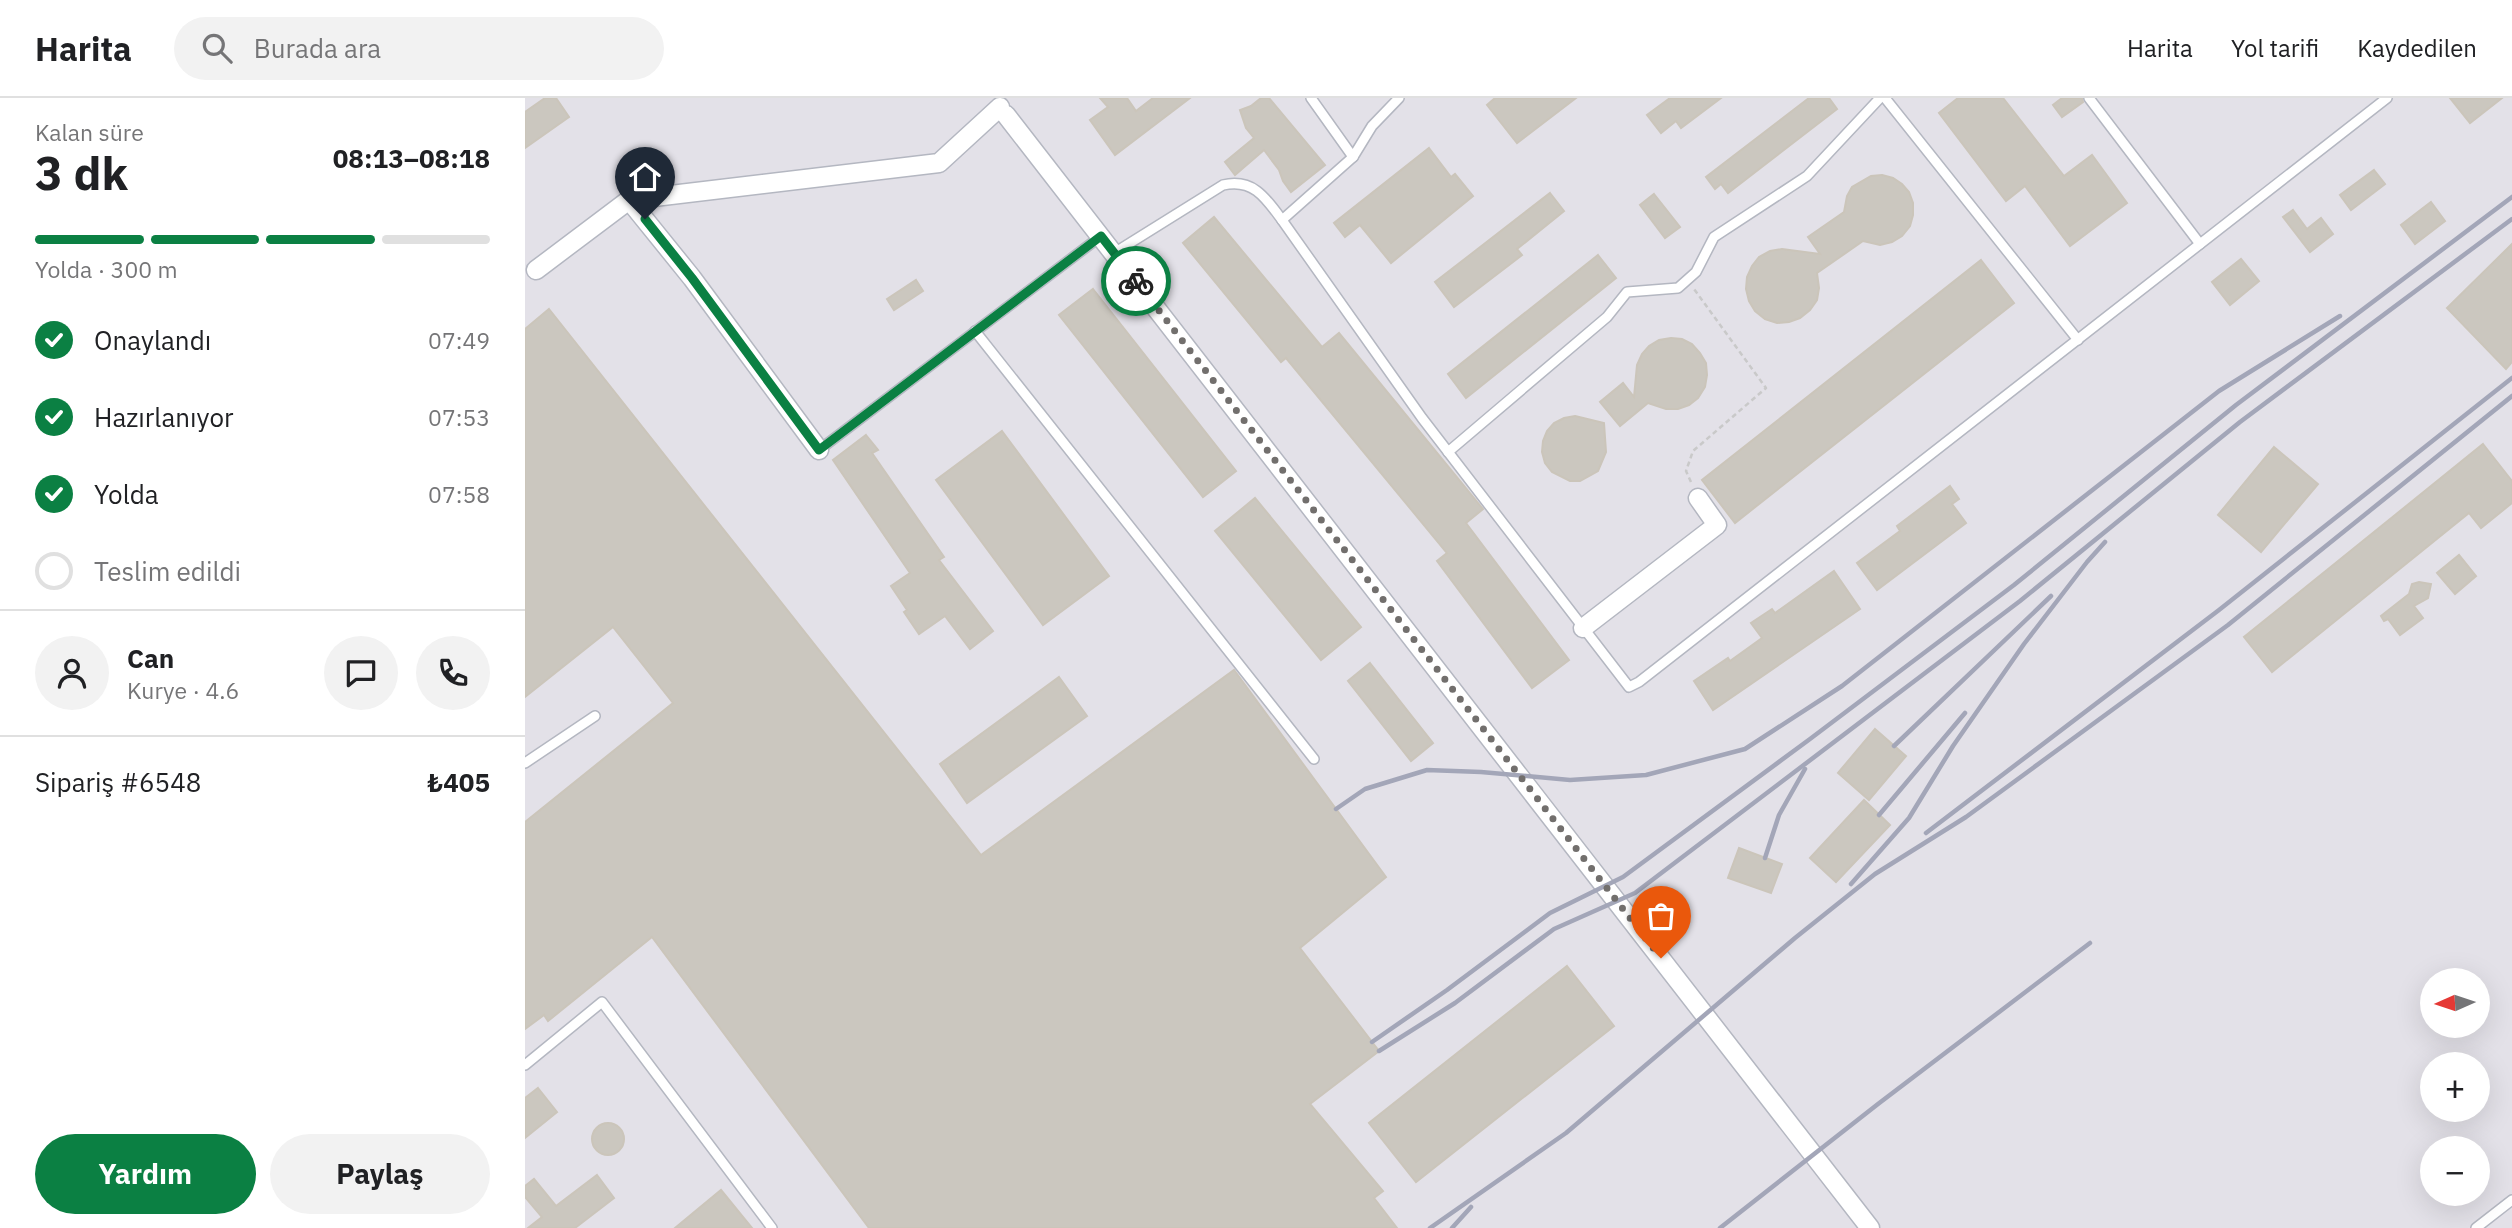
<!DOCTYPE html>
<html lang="tr">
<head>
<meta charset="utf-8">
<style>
  :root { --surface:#fff; --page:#f2f2f2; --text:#202124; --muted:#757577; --line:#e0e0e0; --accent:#0b8043 }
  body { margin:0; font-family:"IBM Plex Sans",sans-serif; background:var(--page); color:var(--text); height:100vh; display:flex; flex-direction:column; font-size:26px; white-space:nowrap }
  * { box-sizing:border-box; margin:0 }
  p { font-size:23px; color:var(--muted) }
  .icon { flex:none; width:38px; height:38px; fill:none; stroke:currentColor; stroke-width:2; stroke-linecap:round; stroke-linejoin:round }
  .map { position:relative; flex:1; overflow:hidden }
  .drawer { display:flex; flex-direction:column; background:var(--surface); width:525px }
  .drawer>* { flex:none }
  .needle { width:46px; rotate:267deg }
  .fabs { position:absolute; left:1895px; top:870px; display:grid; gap:14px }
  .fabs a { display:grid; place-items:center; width:70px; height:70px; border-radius:50%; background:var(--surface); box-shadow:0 7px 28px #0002; font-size:35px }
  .pin { position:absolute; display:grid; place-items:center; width:60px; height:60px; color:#fff; margin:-72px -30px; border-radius:50% 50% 50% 0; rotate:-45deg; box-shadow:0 0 7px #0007 }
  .pin .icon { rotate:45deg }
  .courier { position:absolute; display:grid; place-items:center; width:70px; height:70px; margin:-35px; border:5px solid #0b8043; border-radius:50%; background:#fff; color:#222; box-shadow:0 2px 9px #0007 }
  .headline em { font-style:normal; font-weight:700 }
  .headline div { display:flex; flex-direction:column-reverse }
  .headline { display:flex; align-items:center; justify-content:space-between; height:119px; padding:0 35px }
  h1 { font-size:46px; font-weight:700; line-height:52px }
  .bar { display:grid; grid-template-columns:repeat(4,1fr); gap:10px 7px; align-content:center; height:84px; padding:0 35px }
  .bar i { height:9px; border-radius:5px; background:var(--line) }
  .bar .current { background:var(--accent) }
  .bar p { grid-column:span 4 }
  .line { display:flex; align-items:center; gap:18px; padding:0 35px; border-top:2px solid var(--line) }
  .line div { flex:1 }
  .round { display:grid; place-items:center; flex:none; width:74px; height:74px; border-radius:37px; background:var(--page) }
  ol { padding:0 35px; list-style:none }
  li { display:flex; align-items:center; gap:21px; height:77px }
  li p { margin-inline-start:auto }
  li .icon { padding:7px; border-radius:50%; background:var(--accent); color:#fff; stroke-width:4 }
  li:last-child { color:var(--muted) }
  li i { width:38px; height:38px; border:4px solid var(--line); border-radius:50% }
  .action { display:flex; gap:14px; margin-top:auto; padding:14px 35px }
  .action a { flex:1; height:80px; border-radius:42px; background:var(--accent); color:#fff; font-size:28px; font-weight:700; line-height:80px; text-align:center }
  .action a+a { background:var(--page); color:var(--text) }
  header { display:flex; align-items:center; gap:42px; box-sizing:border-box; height:98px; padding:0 35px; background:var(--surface); border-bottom:2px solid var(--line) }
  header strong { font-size:33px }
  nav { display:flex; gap:38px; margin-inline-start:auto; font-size:24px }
  .search { width:490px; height:63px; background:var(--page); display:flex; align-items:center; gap:18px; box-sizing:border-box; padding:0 24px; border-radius:38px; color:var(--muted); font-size:26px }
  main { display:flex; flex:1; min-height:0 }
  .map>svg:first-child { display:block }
</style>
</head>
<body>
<header>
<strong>Harita</strong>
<div class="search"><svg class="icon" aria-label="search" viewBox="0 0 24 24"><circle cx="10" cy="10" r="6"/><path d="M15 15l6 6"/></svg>Burada ara</div>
<nav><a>Harita</a><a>Yol tarifi</a><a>Kaydedilen</a></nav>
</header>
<main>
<section class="drawer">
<div class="headline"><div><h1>3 dk</h1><p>Kalan süre</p></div><em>08:13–08:18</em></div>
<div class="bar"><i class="current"></i><i class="current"></i><i class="current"></i><i></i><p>Yolda · 300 m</p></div>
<ol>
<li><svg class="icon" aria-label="check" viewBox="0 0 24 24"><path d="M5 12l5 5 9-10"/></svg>Onaylandı<p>07:49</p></li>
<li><svg class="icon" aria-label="check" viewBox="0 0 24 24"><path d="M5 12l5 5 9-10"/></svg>Hazırlanıyor<p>07:53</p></li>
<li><svg class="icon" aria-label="check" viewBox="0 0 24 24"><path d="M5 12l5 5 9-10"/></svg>Yolda<p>07:58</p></li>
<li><i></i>Teslim edildi</li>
</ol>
<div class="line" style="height:126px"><a class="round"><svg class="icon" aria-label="person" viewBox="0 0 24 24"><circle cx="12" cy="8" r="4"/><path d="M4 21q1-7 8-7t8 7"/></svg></a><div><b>Can</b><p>Kurye · 4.6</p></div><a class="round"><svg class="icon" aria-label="chat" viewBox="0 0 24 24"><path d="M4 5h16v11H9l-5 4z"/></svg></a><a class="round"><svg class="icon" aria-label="phone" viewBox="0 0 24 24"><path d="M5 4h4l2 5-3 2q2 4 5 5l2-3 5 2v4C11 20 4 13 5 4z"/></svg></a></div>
<div class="line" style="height:91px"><div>Sipariş #6548</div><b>₺405</b></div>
<div class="action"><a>Yardım</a><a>Paylaş</a></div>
</section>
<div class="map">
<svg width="1987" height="1130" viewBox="0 0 1987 1130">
  <rect width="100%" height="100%" fill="#efe9e1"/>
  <path fill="#e3e1e8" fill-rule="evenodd" d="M0,0H1987V1130H0ZM1908,882H1953V928H1908ZM1908,966H1953V1012H1908ZM1908,1050H1953V1096H1908Z"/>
  <g fill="#cbc7bf" stroke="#cbc5ba" stroke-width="2">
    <polygon points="20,0 31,0 44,19 0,50 0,14"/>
    <polygon points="575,0 602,0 611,13 628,0 665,0 590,57 565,22 583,9"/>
    <polygon points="736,0 744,0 800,67 766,94 758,83 754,72 739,52 710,77 700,64 729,40 721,30 715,12 726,8"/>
    <polygon points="970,0 1051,0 992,45 962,7"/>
    <polygon points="1145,0 1196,0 1156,30 1151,23 1136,35 1122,17"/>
    <polygon points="1284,0 1304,0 1312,11 1203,95 1196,86 1190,91 1181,79"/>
    <polygon points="1433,0 1478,0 1539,78 1567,57 1602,105 1545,148 1500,88 1481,103 1414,15"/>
    <polygon points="1537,0 1557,0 1558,4 1537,19 1528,7"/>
    <polygon points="1925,0 1977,0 1945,25"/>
    <polygon points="904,50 926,79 930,76 948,98 866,165 835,127 820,139 809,125"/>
    <polygon points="1849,72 1860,86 1826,112 1815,97"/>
    <polygon points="1357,77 1368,80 1377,86 1384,94 1388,105 1388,117 1385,128 1377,138 1367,144 1355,147 1338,143 1292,175 1294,190 1292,202 1285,212 1275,220 1264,224 1252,225 1240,221 1230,213 1224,203 1221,191 1222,179 1227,168 1234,159 1245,153 1257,151 1295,156 1283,139 1319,114 1322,98 1327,89 1346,78"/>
    <polygon points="1025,95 1039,113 992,151 997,157 929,209 910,184"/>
    <polygon points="1129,96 1155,129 1140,140 1115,107"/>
    <polygon points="1906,104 1920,123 1890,146 1876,127"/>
    <polygon points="1768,112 1782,131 1796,120 1808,136 1785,154 1758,119"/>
    <polygon points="689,119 797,249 814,235 958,411 941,425 1044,562 1007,590 912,463 922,455 761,260 756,264 658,145"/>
    <polygon points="1987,146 1987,264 1981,271 1922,210"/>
    <polygon points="1073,157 1091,180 941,300 923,276"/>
    <polygon points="1716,161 1734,183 1705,207 1687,184"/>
    <polygon points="1456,162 1489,205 1210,425 1177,382"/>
    <polygon points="391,182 398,193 369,212 362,201"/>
    <polygon points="568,191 711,373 678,399 534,217"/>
    <polygon points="24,211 456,757 709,572 861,779 775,850 854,953 785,1006 858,1093 849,1100 872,1130 344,1130 127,839 23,923 19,917 0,931 0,724 148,605 88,529 0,599 0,231"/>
    <polygon points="1146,240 1157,241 1167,246 1175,255 1181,265 1182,277 1180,289 1173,300 1164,307 1153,311 1141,311 1123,305 1095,328 1075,304 1098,285 1109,299 1112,267 1117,256 1124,248 1134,242"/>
    <polygon points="1050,318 1079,325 1081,354 1073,373 1055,383 1045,383 1027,374 1020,365 1017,354 1018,343 1022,333 1029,325 1039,320"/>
    <polygon points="477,333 584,478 518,527 411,382"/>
    <polygon points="341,337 353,352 347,355 419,459 414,462 468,533 445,551 420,518 394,536 379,514 382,512 366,488 385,475 308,362"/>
    <polygon points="1958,346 1987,383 1987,405 1956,430 1944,415 1747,574 1719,539"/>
    <polygon points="1749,349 1793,386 1736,454 1693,417"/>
    <polygon points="1425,388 1434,401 1427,406 1441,425 1352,492 1332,465 1375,433 1372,428"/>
    <polygon points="730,400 836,529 796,562 690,433"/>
    <polygon points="1934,457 1951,478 1930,496 1912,475"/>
    <polygon points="1309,473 1335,511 1188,612 1169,583 1203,560 1205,563 1237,540 1226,525 1247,511 1250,515"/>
    <polygon points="1894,484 1906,486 1903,500 1889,508 1898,520 1875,537 1863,521 1859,523 1856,518 1884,496 1887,486"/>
    <polygon points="845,565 908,645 886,663 823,583"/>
    <polygon points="534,579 562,618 442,705 415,666"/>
    <polygon points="1350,631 1381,658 1344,702 1313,675"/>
    <polygon points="1339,702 1365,727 1311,784 1285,760"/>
    <polygon points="1214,750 1257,766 1246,795 1203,780"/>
    <polygon points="1042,868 1089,928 891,1084 844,1025"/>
    <polygon points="13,990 32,1014 0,1040 0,1000"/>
    <circle cx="83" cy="1041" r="16"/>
    <polygon points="72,1077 89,1100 50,1130 3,1130 17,1119 0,1099 0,1088 9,1081 31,1108"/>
    <polygon points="196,1092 227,1130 150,1130"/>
  </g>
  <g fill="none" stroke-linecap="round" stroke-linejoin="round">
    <defs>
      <g id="service">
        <polyline points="786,0 828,59 757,122 897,320 1104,589 1114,584 1862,0"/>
        <polyline points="1360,0 1553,242"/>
        <polyline points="1564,0 1675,146"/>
        <polyline points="828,59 847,28 874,0"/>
        <path d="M589,155L698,87C728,80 741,100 757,122"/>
        <polyline points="450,233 789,661"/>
        <polyline points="294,352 576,138"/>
        <polyline points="923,354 1082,219 1102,194 1153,190 1171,174 1189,139 1282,78 1355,0"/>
        <polyline points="0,665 70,618"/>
        <polyline points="0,967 77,904 247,1130"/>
        <polyline points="1951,1130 1987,1102"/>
      </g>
      <g id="minor">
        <polyline points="481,17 1345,1130"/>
        <polyline points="104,102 167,180 294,352"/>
        <polyline points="11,172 104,102 414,65 475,9"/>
        <polyline points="1058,530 1192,427 1173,400"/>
      </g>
    </defs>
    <use href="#service" stroke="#b4b7c1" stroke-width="12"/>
    <use href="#minor" stroke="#b4b7c1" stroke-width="21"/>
    <polyline stroke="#c9c9c9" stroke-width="2.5" stroke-dasharray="5 3.5" stroke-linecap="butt" points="1166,384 1161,373 1168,353 1241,290 1169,191"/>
    <use href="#service" stroke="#fff" stroke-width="9"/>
    <use href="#minor" stroke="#fff" stroke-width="18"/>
    <g stroke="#a3a6b8" stroke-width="4.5">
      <polyline points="1369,648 1526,498"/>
      <polyline points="811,711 840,691 902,672 956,674 1045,682 1121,677 1220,651 1317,588 1694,293 1815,218"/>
      <polyline points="1354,717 1440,615"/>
      <polyline points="1401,735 1694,512 1987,280"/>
      <polyline points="1240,760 1254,717 1280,671"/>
      <polyline points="1326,786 1384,720 1428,648 1499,546 1562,464 1580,444"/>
      <polyline points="847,944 922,892 1025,815 1098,779 1285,641 1489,487 1711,307 1987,99"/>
      <polyline points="854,953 930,905 1029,831 1110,795 1495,503 1715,324 1987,121"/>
      <polyline points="905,1130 1041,1035 1270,840 1350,776 1441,719 1703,527 1987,298"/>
      <polyline points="927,1130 946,1109"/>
      <polyline points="1195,1130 1353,1006 1565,845"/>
    </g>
  </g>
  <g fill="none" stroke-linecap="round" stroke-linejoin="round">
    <polyline stroke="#726f6d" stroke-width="7" stroke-dasharray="0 12.6" points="611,183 1136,860"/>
    <polyline stroke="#0b8043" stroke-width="9" points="120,121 167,180 294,352 576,138 611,183"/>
  </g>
</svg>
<div class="fabs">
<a><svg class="needle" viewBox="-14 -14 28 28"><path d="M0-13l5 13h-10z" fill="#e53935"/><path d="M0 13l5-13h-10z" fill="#757577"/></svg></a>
<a>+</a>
<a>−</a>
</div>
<div class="pin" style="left:1136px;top:860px;background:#ea580c"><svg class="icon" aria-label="bag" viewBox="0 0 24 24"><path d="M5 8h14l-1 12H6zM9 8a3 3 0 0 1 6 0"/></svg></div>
<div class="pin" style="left:120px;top:121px;background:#1f2937"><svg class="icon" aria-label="home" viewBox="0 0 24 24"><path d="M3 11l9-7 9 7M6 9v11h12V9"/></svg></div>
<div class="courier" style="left:611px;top:183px"><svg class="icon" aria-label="bike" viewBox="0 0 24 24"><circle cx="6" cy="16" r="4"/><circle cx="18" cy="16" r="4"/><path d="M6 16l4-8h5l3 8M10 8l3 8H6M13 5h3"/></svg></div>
</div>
</main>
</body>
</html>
